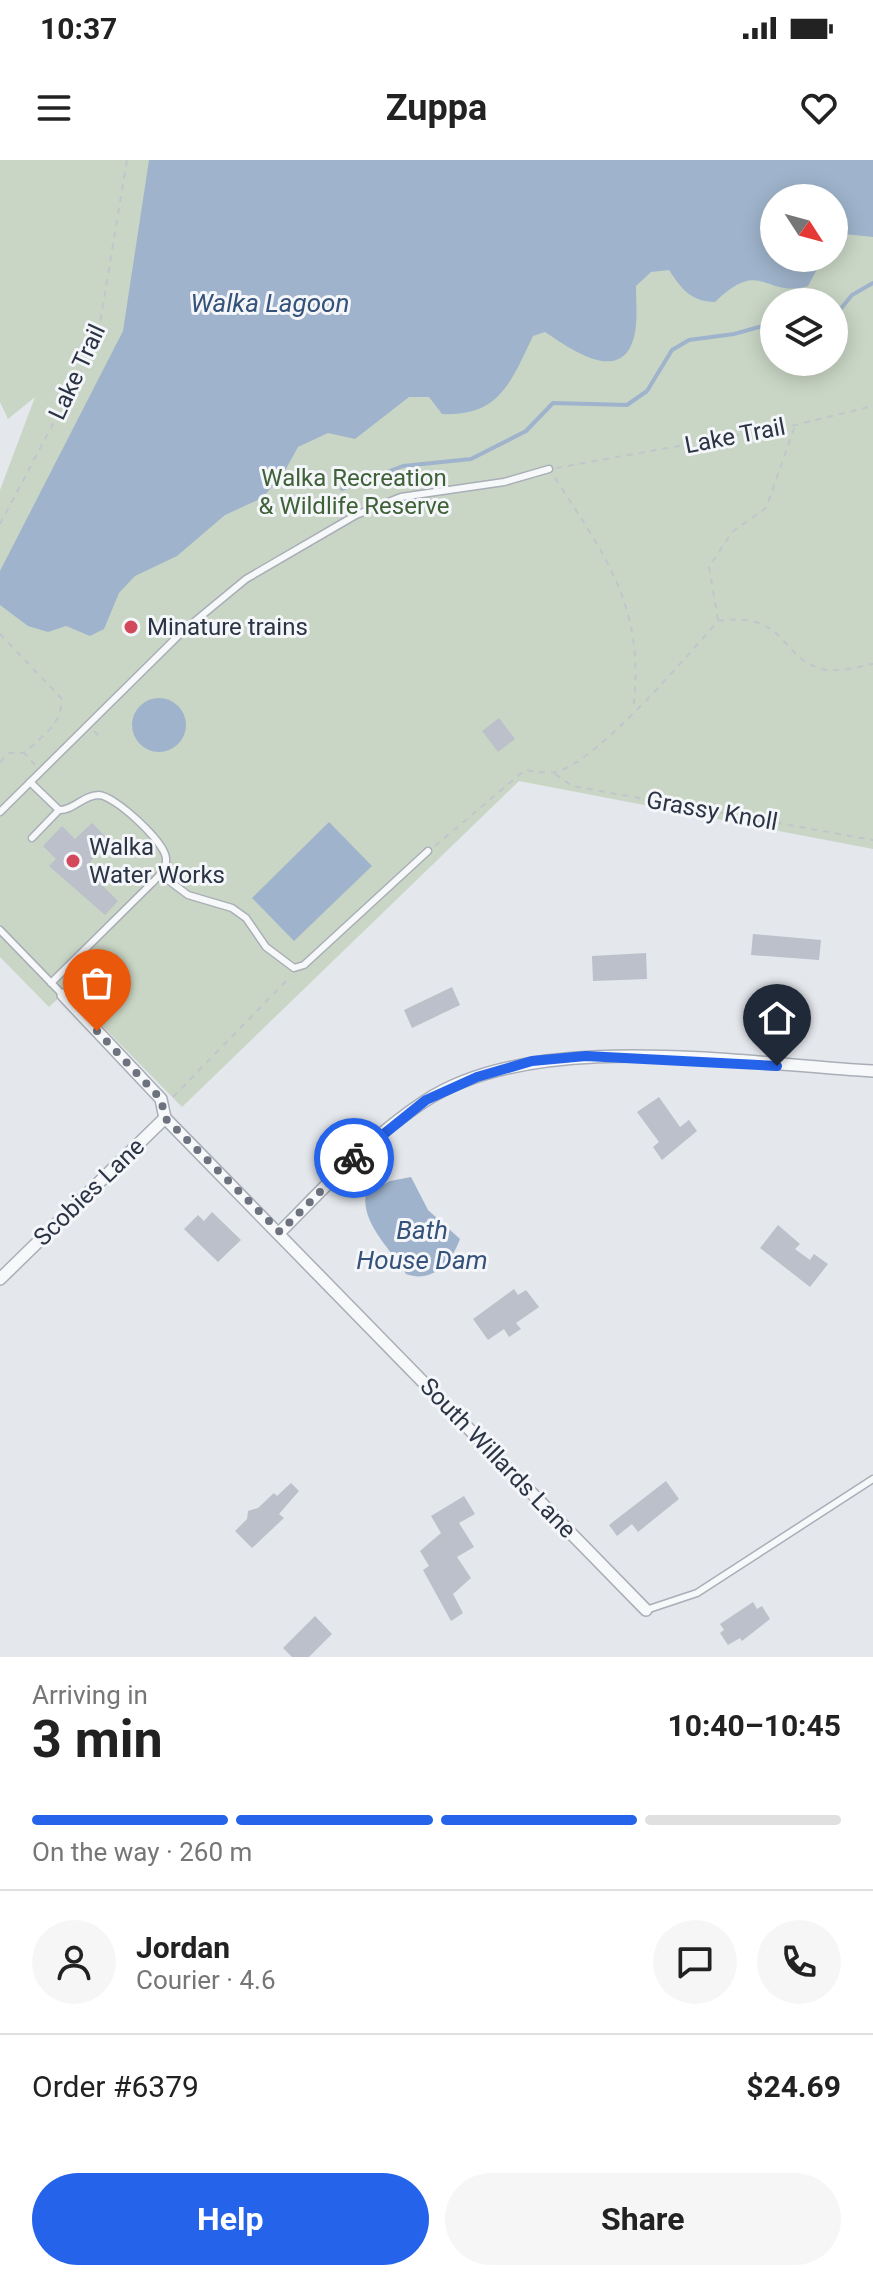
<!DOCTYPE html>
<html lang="en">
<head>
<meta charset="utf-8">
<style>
  :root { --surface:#fff; --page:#f6f6f6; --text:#222; --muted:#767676; --line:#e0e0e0; --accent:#2563eb }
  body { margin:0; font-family:Roboto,sans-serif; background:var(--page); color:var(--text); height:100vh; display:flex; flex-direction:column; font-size:30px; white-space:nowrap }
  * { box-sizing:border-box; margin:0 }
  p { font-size:26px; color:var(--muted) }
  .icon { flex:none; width:44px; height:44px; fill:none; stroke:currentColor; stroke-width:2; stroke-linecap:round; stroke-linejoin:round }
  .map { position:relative; height:1497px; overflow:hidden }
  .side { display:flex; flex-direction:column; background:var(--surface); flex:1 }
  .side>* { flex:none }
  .needle { width:52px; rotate:126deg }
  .tools { position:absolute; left:760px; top:24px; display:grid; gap:16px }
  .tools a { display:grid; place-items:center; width:88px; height:88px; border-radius:50%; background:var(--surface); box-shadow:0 4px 20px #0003; font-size:40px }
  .pin { position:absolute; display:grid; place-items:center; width:68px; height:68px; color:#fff; margin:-82px -34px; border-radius:50% 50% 50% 0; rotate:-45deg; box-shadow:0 0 8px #0007 }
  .pin .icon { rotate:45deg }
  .courier { position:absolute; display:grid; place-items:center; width:80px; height:80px; margin:-40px; border:6px solid #2563eb; border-radius:50%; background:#fff; color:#222; box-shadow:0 2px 10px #0007 }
  .headline em { font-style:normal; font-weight:700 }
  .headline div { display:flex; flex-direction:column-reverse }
  .headline { display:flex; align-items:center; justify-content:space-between; height:136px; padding:0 32px }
  h1 { font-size:52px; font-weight:700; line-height:60px }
  .bar { display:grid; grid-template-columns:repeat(4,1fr); gap:12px 8px; align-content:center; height:96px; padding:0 32px }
  .bar i { height:10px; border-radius:6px; background:var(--line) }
  .bar .on { background:var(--accent) }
  .bar p { grid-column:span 4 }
  .line { display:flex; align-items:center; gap:20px; padding:0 32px; border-top:2px solid var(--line) }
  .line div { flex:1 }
  .round { display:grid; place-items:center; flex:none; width:84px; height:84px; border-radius:42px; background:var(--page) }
  .action { display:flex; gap:16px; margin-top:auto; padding:16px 32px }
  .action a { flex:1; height:92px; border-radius:48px; background:var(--accent); color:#fff; font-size:32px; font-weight:700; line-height:92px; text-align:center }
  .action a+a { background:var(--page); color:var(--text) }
  .status { display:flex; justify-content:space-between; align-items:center; height:56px; padding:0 40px; background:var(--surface); direction:ltr }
  .status svg { height:22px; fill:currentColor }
  header { display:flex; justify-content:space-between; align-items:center; height:104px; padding:0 32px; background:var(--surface); font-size:36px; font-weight:700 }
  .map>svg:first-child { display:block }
</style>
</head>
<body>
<div class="status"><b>10:37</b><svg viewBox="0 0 49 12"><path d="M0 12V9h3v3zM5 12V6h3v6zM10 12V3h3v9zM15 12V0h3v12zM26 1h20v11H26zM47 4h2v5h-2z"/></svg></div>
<header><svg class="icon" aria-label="menu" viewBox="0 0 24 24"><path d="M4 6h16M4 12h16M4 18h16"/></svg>Zuppa<svg class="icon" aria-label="heart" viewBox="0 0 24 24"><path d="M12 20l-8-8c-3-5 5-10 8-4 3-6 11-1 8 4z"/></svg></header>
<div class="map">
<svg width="873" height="1497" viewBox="0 0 873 1497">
  <rect width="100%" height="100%" fill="#e4e7ec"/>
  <path fill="#c9d6c5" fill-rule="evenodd" d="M0,0H873V689L519,621L182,947L67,830L49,847L0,797V330L35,237L8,259L0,242ZM774,38H834V98H774ZM774,142H834V202H774Z"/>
  <g fill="#9fb4cc">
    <path d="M149,0H873V77L844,74L834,83V38H774V98H823L808,126C764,139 762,96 715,142C691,141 682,130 669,110L651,112L636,126C636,142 638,162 634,177C621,227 568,187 545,172L533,176C511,222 499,257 442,254L429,237H409L355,279L328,273L298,287L282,316L262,338L225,355L177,396L135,416L119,433L104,469L90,476L66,466L48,472L28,466L0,445V411L123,171Z"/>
    <circle cx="159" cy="565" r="27"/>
    <polygon points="329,662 372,706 294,781 252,738"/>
    <path d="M411,1017L428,1050L460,1079C452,1101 433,1124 406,1114C392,1090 360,1063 366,1033L390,1021Z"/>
  </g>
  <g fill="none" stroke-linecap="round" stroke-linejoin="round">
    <g stroke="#9fb4cc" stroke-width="4">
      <polyline points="834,157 852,135 873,123"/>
      <polyline points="342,329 403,306 471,299 526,271 553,243 627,245 647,231 672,190 689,180 734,174 766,165 774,168"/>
    </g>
  </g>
  <g fill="#bbc0ca">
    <polygon points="499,558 515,579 498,592 482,571"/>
    <polygon points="92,663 110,681 90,702 107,718 101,724 118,741 105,755 49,706 56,699 43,686 62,666 75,679"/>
    <polygon points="753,774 821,780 819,800 751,795"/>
    <polygon points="646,793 647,819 593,821 592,796"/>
    <polygon points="452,827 460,845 412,868 404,850"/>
    <polygon points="659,937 680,967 689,960 697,971 662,1000 653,987 659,982 637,952"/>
    <polygon points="212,1052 241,1080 218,1102 184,1069 198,1055 204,1061"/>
    <polygon points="778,1065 800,1084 795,1089 810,1100 814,1094 828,1104 810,1127 760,1088"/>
    <polygon points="514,1129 518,1135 526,1130 539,1147 516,1163 521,1169 509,1177 504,1169 488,1180 473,1159"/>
    <polygon points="666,1321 679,1339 638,1372 632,1364 617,1376 609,1365"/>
    <polygon points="291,1323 299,1331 279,1354 284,1358 252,1388 235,1371 247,1359 248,1351 258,1348 274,1333 277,1336"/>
    <polygon points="464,1336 475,1354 459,1363 474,1387 457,1397 471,1418 453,1434 463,1453 451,1461 423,1410 429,1406 420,1391 441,1373 431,1356"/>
    <polygon points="753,1442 757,1449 762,1446 770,1459 742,1481 740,1478 728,1485 720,1473 724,1470 720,1464"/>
    <polygon points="315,1456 332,1474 309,1497 292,1497 283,1488"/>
  </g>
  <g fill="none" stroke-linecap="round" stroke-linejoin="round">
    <defs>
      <g id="service">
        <path d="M30,622L59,650C73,651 83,635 99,635C115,636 164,681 166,698C167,709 158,717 151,724L51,823"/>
        <polyline points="0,652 183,471 246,419 356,355 401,337 504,322 549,309"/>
        <polyline points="32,678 59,650"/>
        <polyline points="160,714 188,735 232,748 246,758 266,787 294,808 304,805 428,691"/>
        <polyline points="0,770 63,835"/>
        <polyline points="646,1450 697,1433 873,1319"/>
      </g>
      <g id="minor">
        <polyline points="63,835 161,939 165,958"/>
        <polyline points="165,958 646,1450"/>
        <path d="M280,1072C326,1026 370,977 425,941C536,868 743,904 873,911"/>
        <polyline points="0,1119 165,958"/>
      </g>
    </defs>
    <use href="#service" stroke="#a9aeb7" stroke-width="9"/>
    <use href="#minor" stroke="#a9aeb7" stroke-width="14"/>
    <g stroke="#c2c5cb" stroke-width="2" stroke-dasharray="6 6" stroke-linecap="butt">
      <polyline points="556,308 795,265 873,246"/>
      <path d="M555,318C607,398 646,450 633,550"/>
      <polyline points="0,364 97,181 127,0"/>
      <polyline points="718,460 709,407 732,372 766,348 795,266"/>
      <path d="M0,474L61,538C64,563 41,577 24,593L35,605"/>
      <polyline points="94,571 99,576"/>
      <polyline points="0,602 9,593 23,593"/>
      <polyline points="555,614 572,626 873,680"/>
      <path d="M435,686L525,610C534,611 547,614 556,612C598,601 687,496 718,461C788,451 778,497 822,509C838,513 857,507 873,504"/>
      <polyline points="173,937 291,816"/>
    </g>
    <use href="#service" stroke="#f7f8fa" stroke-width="6"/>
    <use href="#minor" stroke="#f7f8fa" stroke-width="11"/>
  </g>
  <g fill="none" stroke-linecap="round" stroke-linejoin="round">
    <polyline stroke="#6c737f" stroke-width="8" stroke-dasharray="0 14.4" points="97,871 161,939 165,958 280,1072 354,998"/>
    <polyline stroke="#2563eb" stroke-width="10" points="354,998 426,940 477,917 532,901 586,896 777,906"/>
  </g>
  <g fill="#d1495b" stroke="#f4f6f9" stroke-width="3">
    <circle cx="131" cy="467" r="8"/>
    <circle cx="73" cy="701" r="8"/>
  </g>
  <g text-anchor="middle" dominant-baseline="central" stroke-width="6" stroke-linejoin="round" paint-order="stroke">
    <g font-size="24" fill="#2b3445" stroke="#f4f6f9">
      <text transform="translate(77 212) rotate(-65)">Lake Trail</text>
      <text transform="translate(735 276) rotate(-11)">Lake Trail</text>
      <text transform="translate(712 651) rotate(10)">Grassy Knoll</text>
      <text transform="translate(89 1032) rotate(-44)">Scobies Lane</text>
      <text transform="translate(498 1298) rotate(46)">South Willards Lane</text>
    </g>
    <g font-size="24" fill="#3f6138" stroke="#f4f6f9">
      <text x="354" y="318">Walka Recreation<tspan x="354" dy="28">&amp; Wildlife Reserve</tspan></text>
    </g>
    <g font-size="24" fill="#2b3445" stroke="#f4f6f9" text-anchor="start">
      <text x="147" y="467">Minature trains</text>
      <text x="89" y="687">Walka<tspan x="89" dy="28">Water Works</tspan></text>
    </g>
    <g font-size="26" font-style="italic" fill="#34527a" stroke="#f4f6f9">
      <text x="270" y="143">Walka Lagoon</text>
      <text x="422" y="1070">Bath<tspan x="422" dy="30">House Dam</tspan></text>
    </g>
  </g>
</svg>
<div class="tools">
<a><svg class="needle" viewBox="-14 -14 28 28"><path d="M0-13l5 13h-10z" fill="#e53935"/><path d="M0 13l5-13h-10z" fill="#767676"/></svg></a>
<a><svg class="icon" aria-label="layers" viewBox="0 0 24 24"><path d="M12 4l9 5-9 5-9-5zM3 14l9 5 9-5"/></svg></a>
</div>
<div class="pin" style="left:97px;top:871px;background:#ea580c"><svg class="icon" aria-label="bag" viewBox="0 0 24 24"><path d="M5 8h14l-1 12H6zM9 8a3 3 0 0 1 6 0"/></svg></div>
<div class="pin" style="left:777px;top:906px;background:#1f2937"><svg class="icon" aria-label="home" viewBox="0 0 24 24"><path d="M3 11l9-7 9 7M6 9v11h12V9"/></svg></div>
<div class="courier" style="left:354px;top:998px"><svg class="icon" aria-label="bike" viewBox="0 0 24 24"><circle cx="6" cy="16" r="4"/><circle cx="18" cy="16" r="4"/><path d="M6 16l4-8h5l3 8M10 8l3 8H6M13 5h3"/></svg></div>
</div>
<section class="side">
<div class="headline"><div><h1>3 min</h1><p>Arriving in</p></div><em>10:40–10:45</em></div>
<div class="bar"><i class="on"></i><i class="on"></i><i class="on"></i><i></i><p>On the way · 260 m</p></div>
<div class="line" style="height:144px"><a class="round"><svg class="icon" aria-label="person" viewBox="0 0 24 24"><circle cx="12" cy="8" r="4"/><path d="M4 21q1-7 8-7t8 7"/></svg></a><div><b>Jordan</b><p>Courier · 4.6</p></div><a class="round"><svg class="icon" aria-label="chat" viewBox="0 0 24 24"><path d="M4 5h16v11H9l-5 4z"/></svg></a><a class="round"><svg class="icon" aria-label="phone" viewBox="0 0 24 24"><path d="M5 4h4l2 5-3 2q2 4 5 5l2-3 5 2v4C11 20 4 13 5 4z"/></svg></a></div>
<div class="line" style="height:104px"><div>Order #6379</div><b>$24.69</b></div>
<div class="action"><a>Help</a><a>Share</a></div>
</section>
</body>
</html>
